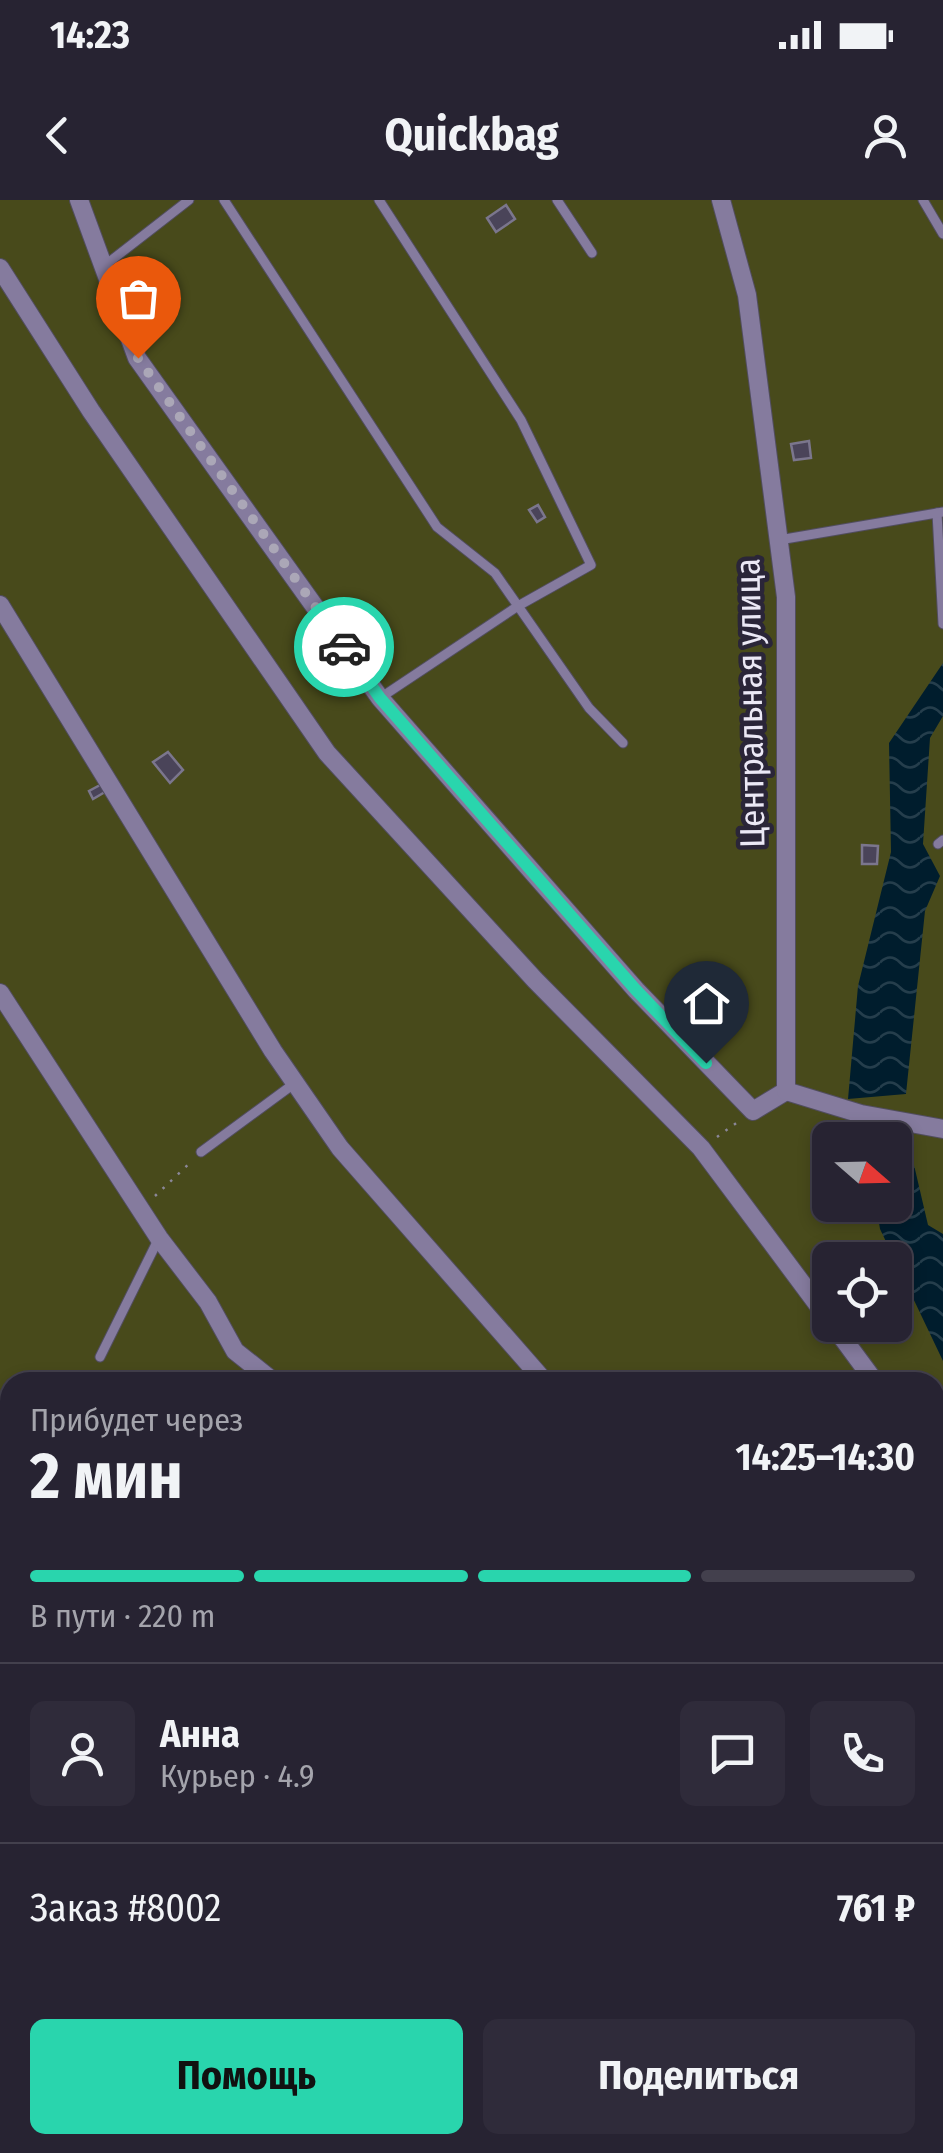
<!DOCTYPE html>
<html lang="ru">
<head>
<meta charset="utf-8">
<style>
  :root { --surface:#272332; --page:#2f2b3a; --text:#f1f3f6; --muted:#a4a4ac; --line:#43404d; --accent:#29d5ad }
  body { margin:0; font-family:"Fira Sans Condensed",sans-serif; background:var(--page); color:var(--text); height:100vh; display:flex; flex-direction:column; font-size:38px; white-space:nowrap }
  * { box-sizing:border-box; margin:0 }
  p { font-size:32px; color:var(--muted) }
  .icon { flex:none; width:55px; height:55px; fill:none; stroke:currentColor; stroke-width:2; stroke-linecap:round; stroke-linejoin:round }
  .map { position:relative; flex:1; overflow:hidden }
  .side { position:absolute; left:0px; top:1172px; width:945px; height:782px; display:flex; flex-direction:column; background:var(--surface); border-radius:30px 30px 0 0; box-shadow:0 5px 15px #0003,0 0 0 2px var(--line) }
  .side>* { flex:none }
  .needle { width:65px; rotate:110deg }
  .controls { position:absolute; left:812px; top:922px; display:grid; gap:20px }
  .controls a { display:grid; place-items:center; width:100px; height:100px; border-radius:15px; background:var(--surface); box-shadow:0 5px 15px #0003,0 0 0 2px var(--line); font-size:50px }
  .pin { position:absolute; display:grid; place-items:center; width:85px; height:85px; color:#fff; margin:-102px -42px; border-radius:50% 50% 50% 0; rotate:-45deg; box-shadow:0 0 10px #0007 }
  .pin .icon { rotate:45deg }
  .courier { position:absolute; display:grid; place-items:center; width:100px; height:100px; margin:-50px; border:8px solid #29d5ad; border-radius:50%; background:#fff; color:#222; box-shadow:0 2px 12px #0007 }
  .head em { font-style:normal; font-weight:700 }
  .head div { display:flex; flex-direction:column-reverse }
  .head { display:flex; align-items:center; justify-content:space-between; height:170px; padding:0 30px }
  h1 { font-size:65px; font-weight:700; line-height:75px }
  .bar { display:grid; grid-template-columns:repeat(4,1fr); gap:15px 10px; align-content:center; height:120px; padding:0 30px }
  .bar i { height:12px; border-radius:8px; background:var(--line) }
  .bar .active { background:var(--accent) }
  .bar p { grid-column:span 4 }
  .line { display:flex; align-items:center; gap:25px; padding:0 30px; border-top:2px solid var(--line) }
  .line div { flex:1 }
  .round { display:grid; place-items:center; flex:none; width:105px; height:105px; border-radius:15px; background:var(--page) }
  .button { display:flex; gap:20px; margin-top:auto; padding:20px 30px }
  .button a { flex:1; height:115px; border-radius:15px; background:var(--accent); color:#111; font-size:40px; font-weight:700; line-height:115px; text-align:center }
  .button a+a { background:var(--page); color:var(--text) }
  .status { display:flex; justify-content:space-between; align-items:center; height:70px; padding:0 50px; background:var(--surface); direction:ltr }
  .status svg { height:28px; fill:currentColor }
  header { display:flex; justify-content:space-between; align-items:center; height:130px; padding:0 30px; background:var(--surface); font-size:45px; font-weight:700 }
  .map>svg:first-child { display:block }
</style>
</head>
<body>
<div class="status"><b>14:23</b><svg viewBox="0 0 49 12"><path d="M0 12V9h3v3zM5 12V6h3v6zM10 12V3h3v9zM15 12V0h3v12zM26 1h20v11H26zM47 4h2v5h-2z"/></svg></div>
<header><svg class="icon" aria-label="back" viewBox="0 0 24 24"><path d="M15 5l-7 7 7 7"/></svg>Quickbag<svg class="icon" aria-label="person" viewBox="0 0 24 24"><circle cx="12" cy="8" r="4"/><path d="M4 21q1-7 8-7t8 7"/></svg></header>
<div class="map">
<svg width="943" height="1953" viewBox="0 0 943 1953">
  <defs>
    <pattern id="water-waves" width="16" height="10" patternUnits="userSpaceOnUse" patternTransform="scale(2.5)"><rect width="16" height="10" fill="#001d2d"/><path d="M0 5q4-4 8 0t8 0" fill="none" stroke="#253e4c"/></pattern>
  </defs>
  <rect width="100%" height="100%" fill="#342f43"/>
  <path fill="#484a1b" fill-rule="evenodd" d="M0,0H943V1953H0ZM830,940H895V1005H830ZM830,1060H895V1125H830ZM10,1182H935V1945H10Z"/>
  <g fill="url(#water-waves)">
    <polygon points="943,463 943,516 930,538 923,644 940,676 925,711 906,894 848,899 858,786 891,652 889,543"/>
    <polygon points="879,934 907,935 928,1025 943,1034 943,1161 880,1029 876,1005 895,1005 895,940 876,940"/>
  </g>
  <g fill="#4a4459" stroke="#7b768d" stroke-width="2.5">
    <polygon points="506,5 515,19 496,32 487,18"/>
    <polygon points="809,241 811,258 794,260 791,244"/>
    <polygon points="538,305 545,317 537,322 529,310"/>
    <polygon points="168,552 183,570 170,583 153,562"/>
    <polygon points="102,584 105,592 93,599 89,591"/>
    <polygon points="862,645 878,646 877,664 862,664"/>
  </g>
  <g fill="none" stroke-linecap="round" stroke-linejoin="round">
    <defs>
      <g id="service">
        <polyline points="224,0 437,327 495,373 589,508 623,543"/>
        <polyline points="379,0 521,220 591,365 518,406 380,498"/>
        <polyline points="557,0 592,53"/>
        <polyline points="923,0 943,34"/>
        <polyline points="104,66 189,0"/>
        <polyline points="937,313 943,424"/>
        <polyline points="779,340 943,312"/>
        <polyline points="938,644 943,640"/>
        <polyline points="201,952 295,883"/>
        <polyline points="100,1157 159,1038"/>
        <polyline points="935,1710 943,1715"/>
        <polyline points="42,1950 46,1953"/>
      </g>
      <g id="minor">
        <polyline points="79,0 137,158 380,498 636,790 753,911 786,891"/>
        <polyline points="721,0 747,95 786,397 786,891 861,914 943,929"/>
        <polyline points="0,68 91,211 327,553 535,780 701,948 830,1121"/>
        <polyline points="0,405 273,851 340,948 545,1182"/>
        <polyline points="0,793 159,1038 208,1102 235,1151 274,1182"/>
        <polyline points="833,1125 875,1182"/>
        <polyline points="0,1248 10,1252"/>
        <polyline points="935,1279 943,1292"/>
        <polyline points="0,1387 10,1393"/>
        <polyline points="935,1446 943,1432"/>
        <polyline points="0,1514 10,1521"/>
        <polyline points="0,1661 10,1667"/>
        <polyline points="0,1819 10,1822"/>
        <polyline points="935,1880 943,1886"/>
        <polyline points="216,1945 225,1953"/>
        <polyline points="367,1945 376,1953"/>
        <polyline points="702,1945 715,1953"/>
        <polyline points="439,1953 446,1945"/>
      </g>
    </defs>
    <use href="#service" stroke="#514d5f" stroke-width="11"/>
    <use href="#minor" stroke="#514d5f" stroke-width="20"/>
    <g stroke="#8b8798" stroke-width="2.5" stroke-dasharray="2.5 8" stroke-linecap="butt">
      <polyline points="717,937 739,921"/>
      <polyline points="155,996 193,960"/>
      <polyline points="6,1371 10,1358"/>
    </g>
    <use href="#service" stroke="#857b9e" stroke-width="9"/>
    <use href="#minor" stroke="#857b9e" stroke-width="18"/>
  </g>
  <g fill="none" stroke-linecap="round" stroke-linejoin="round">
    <polyline stroke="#aba7b7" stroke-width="10" stroke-dasharray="0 18" points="138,158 344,447"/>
    <polyline stroke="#29d5ad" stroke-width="12" points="344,447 380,498 636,790 706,863"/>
  </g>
  <g text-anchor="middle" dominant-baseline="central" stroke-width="9" stroke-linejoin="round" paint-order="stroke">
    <g font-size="35" fill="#ebe8f5" stroke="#2a2538">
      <text transform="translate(750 503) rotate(-91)">Центральная улица</text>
    </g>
  </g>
</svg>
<div class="controls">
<a><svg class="needle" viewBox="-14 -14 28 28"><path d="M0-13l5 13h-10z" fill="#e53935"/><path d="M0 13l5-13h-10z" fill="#a4a4ac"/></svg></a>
<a><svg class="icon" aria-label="locate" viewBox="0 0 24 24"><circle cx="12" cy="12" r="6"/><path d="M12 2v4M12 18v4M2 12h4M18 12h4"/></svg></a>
</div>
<div class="pin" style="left:138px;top:158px;background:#ea580c"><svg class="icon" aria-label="bag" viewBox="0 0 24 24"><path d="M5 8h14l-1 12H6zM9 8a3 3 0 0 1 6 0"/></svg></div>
<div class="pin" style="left:706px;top:863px;background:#1f2937"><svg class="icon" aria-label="home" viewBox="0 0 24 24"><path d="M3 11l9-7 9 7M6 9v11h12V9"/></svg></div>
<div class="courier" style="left:344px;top:447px"><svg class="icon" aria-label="car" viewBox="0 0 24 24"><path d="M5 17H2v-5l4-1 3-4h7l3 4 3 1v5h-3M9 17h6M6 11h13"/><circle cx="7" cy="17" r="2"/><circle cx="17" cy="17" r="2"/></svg></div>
<section class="side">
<div class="head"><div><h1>2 мин</h1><p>Прибудет через</p></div><em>14:25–14:30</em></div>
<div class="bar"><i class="active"></i><i class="active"></i><i class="active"></i><i></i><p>В пути · 220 m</p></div>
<div class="line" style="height:180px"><a class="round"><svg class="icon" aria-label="person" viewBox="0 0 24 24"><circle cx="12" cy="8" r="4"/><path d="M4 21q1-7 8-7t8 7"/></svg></a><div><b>Анна</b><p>Курьер · 4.9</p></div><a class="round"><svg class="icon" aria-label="chat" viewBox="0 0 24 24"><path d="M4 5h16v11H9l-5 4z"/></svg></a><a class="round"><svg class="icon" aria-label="phone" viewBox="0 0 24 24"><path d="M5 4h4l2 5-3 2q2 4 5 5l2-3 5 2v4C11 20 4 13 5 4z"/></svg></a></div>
<div class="line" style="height:130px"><div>Заказ #8002</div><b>761 ₽</b></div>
<div class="button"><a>Помощь</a><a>Поделиться</a></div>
</section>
</div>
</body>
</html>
